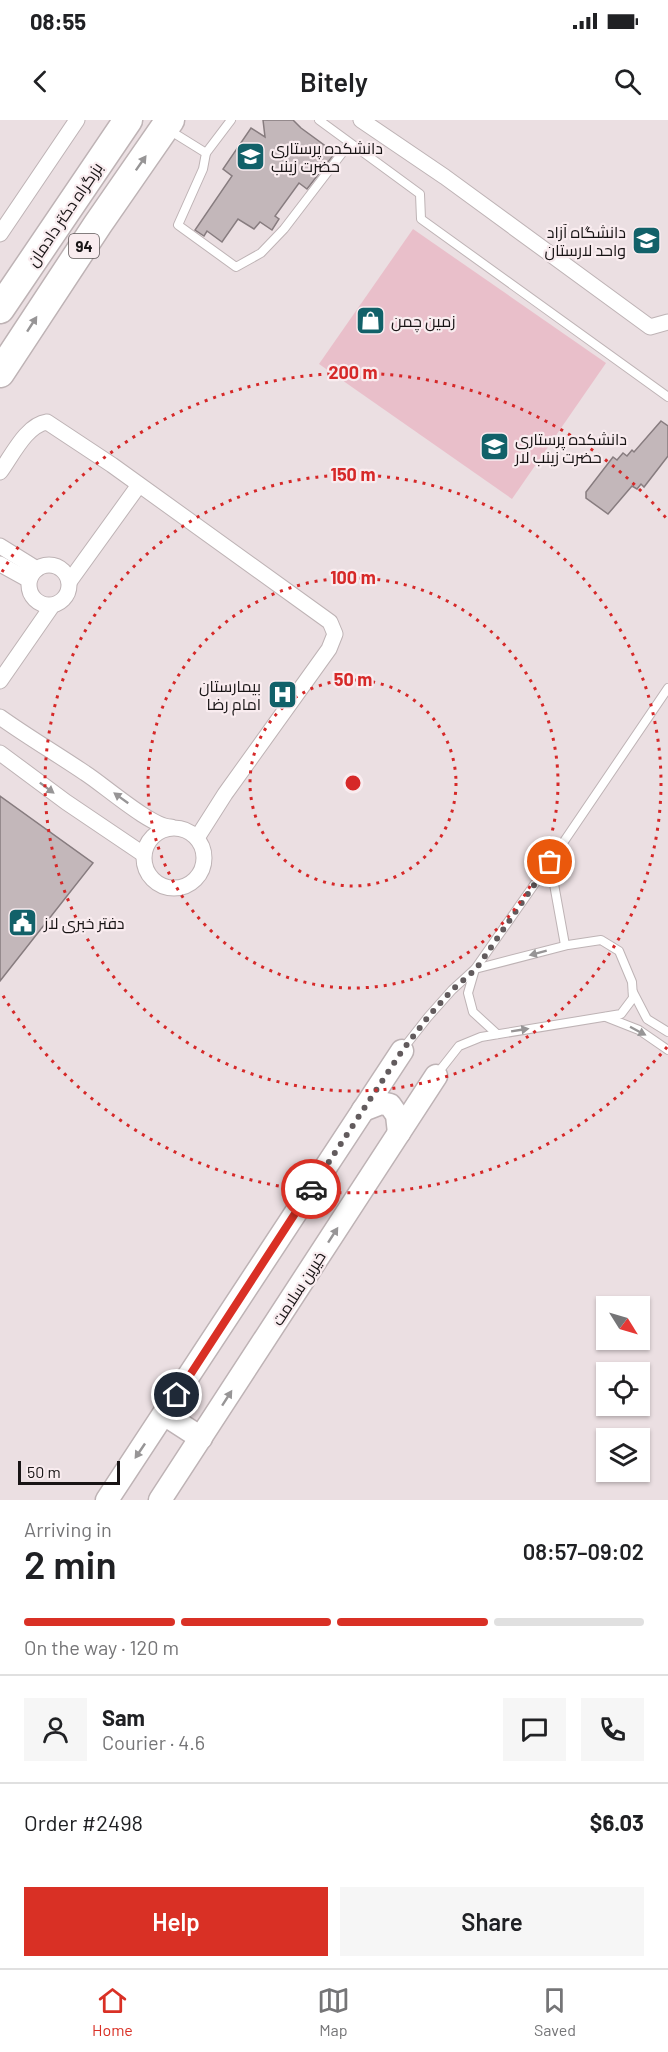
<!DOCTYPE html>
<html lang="en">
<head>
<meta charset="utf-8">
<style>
  :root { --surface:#fff; --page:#f6f6f6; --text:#202124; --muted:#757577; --line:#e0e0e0; --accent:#d93025 }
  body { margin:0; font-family:Barlow,Cairo,sans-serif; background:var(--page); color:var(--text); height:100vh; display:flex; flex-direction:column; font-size:22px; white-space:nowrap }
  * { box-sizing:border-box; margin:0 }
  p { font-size:20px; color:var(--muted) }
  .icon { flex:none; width:33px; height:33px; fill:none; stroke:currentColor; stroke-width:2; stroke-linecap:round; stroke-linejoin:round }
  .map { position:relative; height:1380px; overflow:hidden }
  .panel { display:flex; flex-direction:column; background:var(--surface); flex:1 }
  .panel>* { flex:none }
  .needle { width:39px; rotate:127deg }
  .controls { position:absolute; left:596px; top:1176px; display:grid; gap:12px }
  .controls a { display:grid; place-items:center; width:54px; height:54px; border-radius:0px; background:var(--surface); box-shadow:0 2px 4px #0004; font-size:30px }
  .scale { position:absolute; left:18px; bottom:15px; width:102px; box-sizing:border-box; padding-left:6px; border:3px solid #181415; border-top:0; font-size:16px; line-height:21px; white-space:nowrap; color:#181415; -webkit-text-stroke:4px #f9ecef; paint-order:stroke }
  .pin { position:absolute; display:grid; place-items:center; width:51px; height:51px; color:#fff; margin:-26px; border:3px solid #fff; border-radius:50%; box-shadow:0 2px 6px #0007 }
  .courier { position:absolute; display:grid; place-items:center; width:60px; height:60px; margin:-30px; border:4px solid #d93025; border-radius:50%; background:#fff; color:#222; box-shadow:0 2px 8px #0007 }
  .headline em { font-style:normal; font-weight:600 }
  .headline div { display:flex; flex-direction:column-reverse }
  .headline { display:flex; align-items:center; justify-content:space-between; height:102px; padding:0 24px }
  h1 { font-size:39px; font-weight:600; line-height:45px }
  .bar { display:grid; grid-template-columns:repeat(4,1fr); gap:9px 6px; align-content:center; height:72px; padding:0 24px }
  .bar i { height:8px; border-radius:4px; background:var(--line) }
  .bar .current { background:var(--accent) }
  .bar p { grid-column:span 4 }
  .line { display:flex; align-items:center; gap:15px; padding:0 24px; border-top:2px solid var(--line) }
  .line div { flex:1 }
  .round { display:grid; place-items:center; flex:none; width:63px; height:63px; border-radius:0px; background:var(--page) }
  .primary-button { display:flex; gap:12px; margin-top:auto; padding:12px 24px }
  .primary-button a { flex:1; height:69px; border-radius:0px; background:var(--accent); color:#fff; font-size:24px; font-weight:600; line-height:69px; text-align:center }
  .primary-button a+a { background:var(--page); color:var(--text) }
  .status { display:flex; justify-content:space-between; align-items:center; height:42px; padding:0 30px; background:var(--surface); direction:ltr }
  .status svg { height:16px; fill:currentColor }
  header { display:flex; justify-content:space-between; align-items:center; height:78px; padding:0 24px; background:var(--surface); font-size:27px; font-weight:600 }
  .tabs { display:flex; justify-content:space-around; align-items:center; height:84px; border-top:2px solid var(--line); background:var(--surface); font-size:16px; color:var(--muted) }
  .tabs a { display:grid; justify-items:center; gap:3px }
  .tabs .current { color:var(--accent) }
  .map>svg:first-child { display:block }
</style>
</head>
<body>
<div class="status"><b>08:55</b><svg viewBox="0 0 49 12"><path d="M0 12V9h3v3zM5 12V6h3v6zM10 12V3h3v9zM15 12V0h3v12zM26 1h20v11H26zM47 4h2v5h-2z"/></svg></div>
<header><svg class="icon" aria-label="back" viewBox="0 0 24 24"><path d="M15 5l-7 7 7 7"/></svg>Bitely<svg class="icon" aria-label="search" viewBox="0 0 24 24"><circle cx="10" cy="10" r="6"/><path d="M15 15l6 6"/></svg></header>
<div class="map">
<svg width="668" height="1380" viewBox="0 0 668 1380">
  <rect width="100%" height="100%" fill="#ebdfe2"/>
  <polygon fill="#e9bfca" points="413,109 606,243 512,379 319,244"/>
  <g fill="#c3b7ba" stroke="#877c7f" stroke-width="1.5">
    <polygon points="263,0 293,0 301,8 335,33 307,69 299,63 275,96 279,99 272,110 260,102 254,109 238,99 222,122 207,111 204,116 195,110 232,56 223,49 251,8 265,17"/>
    <polygon points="661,301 668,306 668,336 644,367 641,364 637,369 632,366 608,394 586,378 586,372 613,337 617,340 623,333 627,336 632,330 634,332"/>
    <polygon points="0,676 93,743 0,861"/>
  </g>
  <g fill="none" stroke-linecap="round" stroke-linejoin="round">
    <defs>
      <g id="lane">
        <polyline points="319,0 420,74 421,99 668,277"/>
        <polyline points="169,10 206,33 203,49 178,105 236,147 261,133 284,109 349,24"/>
        <polyline points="206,33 231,0"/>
        <polyline points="550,742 668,568"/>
        <polyline points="633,872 647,899 668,912"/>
        <polyline points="606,897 639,910 668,930"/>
        <polyline points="497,914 473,892 468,873 475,849 550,742 565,825"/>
        <polyline points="402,930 428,897 452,870 475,849 568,825 601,820 619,831 632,862 633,878 621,894 481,917 459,926 437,954"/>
      </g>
      <g id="street">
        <polyline points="361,0 445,57 650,207 668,202"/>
        <polyline points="0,114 77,0"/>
        <path d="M0,352C12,336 26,305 47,302L112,345L330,502L335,514L329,529L225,674L197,718"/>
        <polyline points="0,426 37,449"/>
        <polyline points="0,444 29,460"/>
        <circle cx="49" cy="465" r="20"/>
        <polyline points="69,462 139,365"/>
        <polyline points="0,561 52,486"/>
        <path d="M0,597C28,617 57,634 85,653C104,665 151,707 171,707"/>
        <polyline points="0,633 66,682 143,734"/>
        <circle cx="174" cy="738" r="30"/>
      </g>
      <g id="secondary">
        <polyline points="363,990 381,983 390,985 397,995 399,1013"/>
        <polyline points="164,1294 201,1318"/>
        <polyline points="107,1380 402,931"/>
        <polyline points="160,1380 436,956"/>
      </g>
      <g id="highway">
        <polyline points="0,189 128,0"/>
        <polyline points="0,253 98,104 170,0"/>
      </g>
    </defs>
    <use href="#lane" stroke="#beb3b5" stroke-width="10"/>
    <use href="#street" stroke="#beb3b5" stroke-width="17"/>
    <use href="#secondary" stroke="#beb3b5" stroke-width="25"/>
    <use href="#highway" stroke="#beb3b5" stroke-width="31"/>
    <use href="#lane" stroke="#fff" stroke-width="8"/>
    <use href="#street" stroke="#fff" stroke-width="15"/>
    <use href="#secondary" stroke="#fff" stroke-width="22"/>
    <use href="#highway" stroke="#fff" stroke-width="28"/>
  </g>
  <defs><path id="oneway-solid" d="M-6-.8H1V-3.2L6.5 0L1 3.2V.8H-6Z" transform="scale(1.5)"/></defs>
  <g fill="#979596">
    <use href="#oneway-solid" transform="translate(141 43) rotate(-55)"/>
    <use href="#oneway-solid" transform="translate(32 204) rotate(-57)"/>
    <use href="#oneway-solid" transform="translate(47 668) rotate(37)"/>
    <use href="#oneway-solid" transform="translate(121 678) rotate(-144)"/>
    <use href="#oneway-solid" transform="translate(538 833) rotate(165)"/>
    <use href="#oneway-solid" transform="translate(520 910) rotate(-9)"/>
    <use href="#oneway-solid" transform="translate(638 911) rotate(28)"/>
    <use href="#oneway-solid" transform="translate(333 1115) rotate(-57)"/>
    <use href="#oneway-solid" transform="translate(227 1278) rotate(-57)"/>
    <use href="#oneway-solid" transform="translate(140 1331) rotate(124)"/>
  </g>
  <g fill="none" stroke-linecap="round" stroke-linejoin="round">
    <polyline stroke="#625b5d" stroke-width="6" stroke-dasharray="0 10.8" points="311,1069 402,931 428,897 452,870 476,849 550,742"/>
    <polyline stroke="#d93025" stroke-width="8" points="177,1275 311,1069"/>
  </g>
  <g fill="none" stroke="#d62828" stroke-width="3" stroke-dasharray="3 6">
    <circle cx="353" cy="663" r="103"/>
    <circle cx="353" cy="663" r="205"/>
    <circle cx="353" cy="663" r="308"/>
    <path d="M667 927A410 410 0 0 1 2 874M2 452A410 410 0 0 1 667 399"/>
  </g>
  <defs>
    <symbol id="university-square" viewBox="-11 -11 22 22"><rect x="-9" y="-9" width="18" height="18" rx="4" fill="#126169" stroke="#f9ecef"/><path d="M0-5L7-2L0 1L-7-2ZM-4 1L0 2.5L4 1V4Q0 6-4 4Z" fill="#fff"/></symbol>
    <symbol id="shop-square" viewBox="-11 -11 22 22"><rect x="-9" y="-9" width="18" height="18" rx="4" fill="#126169" stroke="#f9ecef"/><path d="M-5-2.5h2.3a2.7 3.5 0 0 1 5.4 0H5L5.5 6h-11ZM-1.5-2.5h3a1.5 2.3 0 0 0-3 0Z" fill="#fff"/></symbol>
    <symbol id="hospital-square" viewBox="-11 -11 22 22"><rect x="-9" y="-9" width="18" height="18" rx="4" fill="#126169" stroke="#f9ecef"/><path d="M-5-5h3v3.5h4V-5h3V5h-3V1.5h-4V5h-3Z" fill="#fff"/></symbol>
    <symbol id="civic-square" viewBox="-11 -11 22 22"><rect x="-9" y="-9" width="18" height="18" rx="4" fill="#126169" stroke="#f9ecef"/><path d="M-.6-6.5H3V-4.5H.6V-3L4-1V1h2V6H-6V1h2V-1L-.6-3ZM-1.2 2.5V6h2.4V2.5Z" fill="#fff"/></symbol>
  </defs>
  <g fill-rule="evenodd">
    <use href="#university-square" x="234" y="20" width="33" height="33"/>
    <use href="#university-square" x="630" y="104" width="33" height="33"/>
    <use href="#shop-square" x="354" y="184" width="33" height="33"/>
    <use href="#university-square" x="478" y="310" width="33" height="33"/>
    <use href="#hospital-square" x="266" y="558" width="33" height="33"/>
    <use href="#civic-square" x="6" y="786" width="33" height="33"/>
  </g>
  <g text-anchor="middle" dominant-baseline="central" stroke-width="4.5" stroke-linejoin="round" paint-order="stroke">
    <rect fill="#f9ecef" stroke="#5c5556" stroke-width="1.5" x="69" y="114" width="30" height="24" rx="4.5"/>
    <g font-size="15" font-weight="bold" fill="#181415">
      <text x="84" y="126">94</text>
    </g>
    <g font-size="16" fill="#181415" stroke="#f9ecef" text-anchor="start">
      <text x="271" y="27">دانشکده پرستاری<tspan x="271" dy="18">حضرت زینب</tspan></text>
      <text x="626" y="111" text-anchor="end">دانشگاه آزاد<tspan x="626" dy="18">واحد لارستان</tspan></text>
      <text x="391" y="200">زمین چمن</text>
      <text x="515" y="318">دانشکده پرستاری<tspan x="515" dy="18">حضرت زینب لار</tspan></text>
      <text x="261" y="565" text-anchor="end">بیمارستان<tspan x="261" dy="18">امام رضا</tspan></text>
      <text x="44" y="802">دفتر خبری لاز</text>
    </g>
    <g font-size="16" fill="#181415" stroke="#f9ecef">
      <text transform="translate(64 94) rotate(-56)">بزرگراه دکتر دادمان</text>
      <text transform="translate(298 1168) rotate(-57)">خیرین سلامت</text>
    </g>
  </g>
  <circle cx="353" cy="663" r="9" fill="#d62828" stroke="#f9ecef" stroke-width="3"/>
  <g font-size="18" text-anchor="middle" font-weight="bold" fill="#d62828" stroke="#f9ecef" stroke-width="4.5" stroke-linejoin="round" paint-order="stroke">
    <text x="353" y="259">200 m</text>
    <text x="353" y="361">150 m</text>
    <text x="353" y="464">100 m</text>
    <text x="353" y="566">50 m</text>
  </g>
</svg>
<div class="controls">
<a><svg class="needle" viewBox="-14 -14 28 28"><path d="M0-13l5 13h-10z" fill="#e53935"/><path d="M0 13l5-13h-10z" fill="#757577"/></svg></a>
<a><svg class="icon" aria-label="locate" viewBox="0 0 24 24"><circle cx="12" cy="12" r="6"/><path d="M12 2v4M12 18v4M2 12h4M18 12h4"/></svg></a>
<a><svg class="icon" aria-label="layers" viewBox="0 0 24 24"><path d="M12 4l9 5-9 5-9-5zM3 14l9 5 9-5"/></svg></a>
</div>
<div class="scale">50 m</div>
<div class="pin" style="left:550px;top:742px;background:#ea580c"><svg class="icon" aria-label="bag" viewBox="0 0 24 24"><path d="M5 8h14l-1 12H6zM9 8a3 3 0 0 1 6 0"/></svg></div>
<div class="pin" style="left:177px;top:1275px;background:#1f2937"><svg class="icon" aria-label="home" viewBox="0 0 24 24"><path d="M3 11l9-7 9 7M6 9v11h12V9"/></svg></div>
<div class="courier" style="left:311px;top:1069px"><svg class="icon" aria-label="car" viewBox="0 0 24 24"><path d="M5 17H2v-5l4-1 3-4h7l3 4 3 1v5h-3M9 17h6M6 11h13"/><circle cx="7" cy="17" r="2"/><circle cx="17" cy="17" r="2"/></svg></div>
</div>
<section class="panel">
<div class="headline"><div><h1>2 min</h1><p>Arriving in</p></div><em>08:57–09:02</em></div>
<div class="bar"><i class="current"></i><i class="current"></i><i class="current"></i><i></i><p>On the way · 120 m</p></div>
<div class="line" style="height:108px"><a class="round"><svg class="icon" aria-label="person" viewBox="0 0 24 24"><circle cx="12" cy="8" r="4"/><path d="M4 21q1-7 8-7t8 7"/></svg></a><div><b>Sam</b><p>Courier · 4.6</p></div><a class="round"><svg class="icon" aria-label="chat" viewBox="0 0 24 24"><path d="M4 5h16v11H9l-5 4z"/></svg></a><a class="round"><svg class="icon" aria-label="phone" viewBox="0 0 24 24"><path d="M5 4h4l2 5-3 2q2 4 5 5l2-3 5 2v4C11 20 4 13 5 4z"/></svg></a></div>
<div class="line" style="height:78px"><div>Order #2498</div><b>$6.03</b></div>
<div class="primary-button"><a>Help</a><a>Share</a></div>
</section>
<nav class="tabs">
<a class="current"><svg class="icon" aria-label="home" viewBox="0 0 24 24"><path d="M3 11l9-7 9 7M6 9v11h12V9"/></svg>Home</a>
<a><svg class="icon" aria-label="map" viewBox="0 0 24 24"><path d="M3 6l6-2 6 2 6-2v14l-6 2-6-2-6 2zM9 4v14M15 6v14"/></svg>Map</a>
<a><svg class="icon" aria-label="saved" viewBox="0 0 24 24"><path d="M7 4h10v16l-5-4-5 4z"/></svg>Saved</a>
</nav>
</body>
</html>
